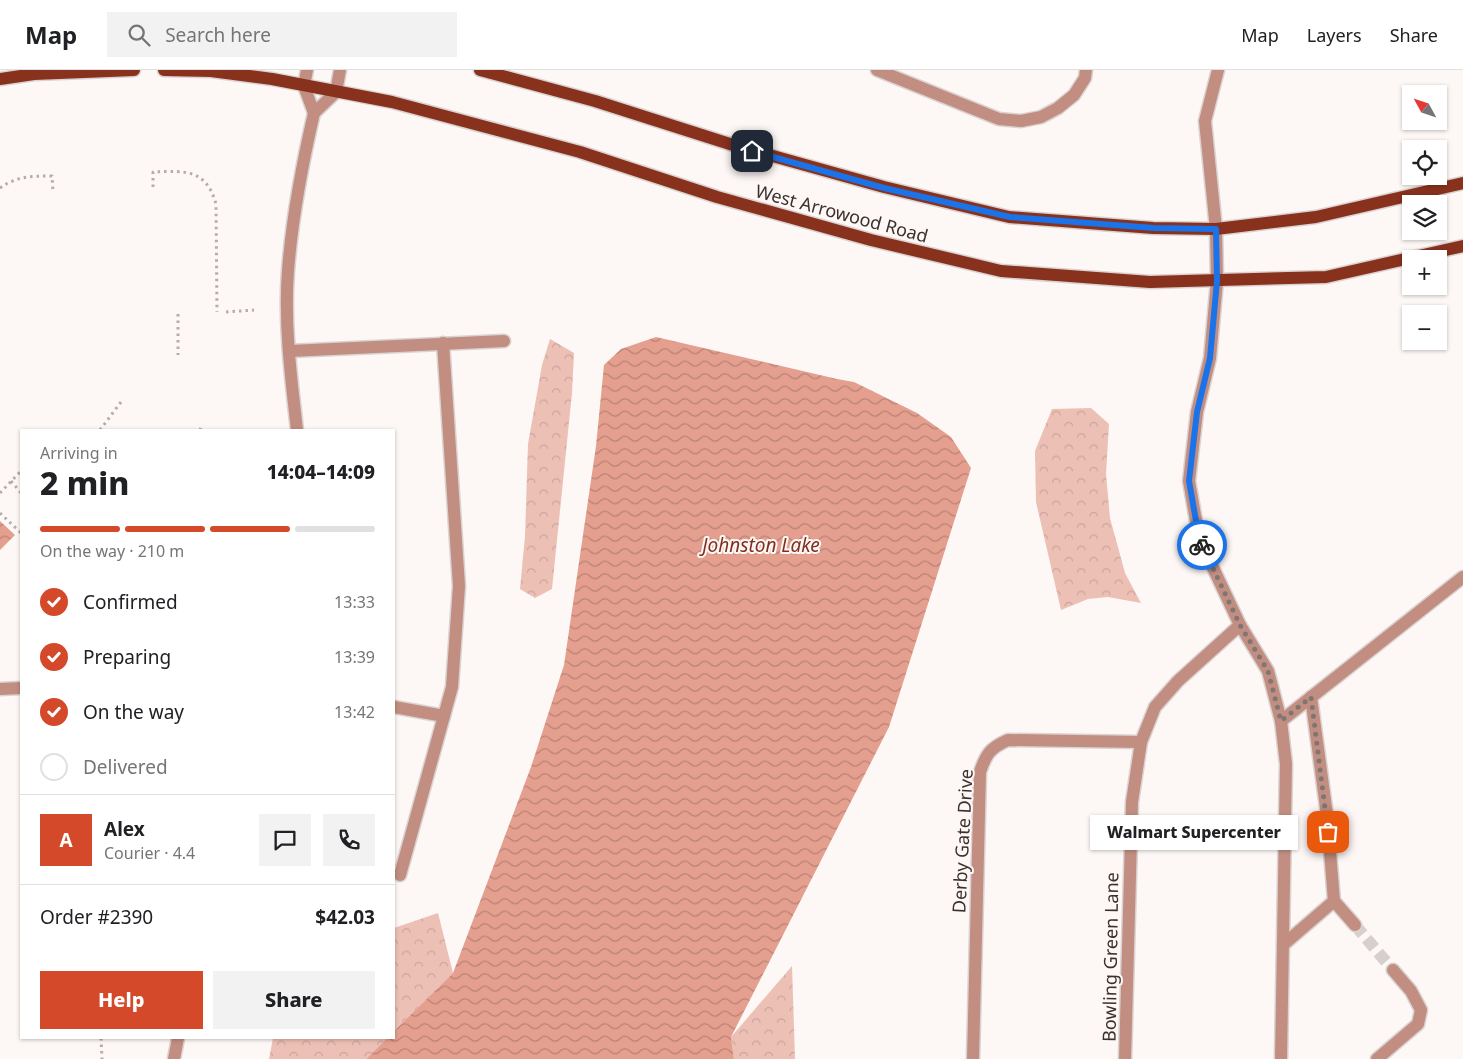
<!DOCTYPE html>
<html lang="en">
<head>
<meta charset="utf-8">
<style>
  :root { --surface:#fff; --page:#f2f2f2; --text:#202124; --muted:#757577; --line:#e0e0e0; --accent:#d4492a }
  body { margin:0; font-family:"Noto Sans",sans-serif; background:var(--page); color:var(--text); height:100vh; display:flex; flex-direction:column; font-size:19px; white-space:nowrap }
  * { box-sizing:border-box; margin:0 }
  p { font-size:16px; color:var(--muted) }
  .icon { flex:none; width:28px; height:28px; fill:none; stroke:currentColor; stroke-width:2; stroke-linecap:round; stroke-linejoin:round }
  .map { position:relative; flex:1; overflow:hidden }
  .details { position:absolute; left:20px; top:359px; width:375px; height:610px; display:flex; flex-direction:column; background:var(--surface); border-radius:0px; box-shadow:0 1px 4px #0004 }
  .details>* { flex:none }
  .needle { width:32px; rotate:310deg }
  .buttons { position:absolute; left:1402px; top:15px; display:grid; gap:10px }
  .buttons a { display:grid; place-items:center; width:45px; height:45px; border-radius:0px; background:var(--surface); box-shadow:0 1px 4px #0004; font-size:25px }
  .pin { position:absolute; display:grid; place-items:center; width:42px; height:42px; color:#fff; margin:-21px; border-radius:10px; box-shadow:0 2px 8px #0006 }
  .courier { position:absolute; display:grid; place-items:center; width:50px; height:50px; margin:-25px; border:4px solid #1a73e8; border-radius:50%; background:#fff; color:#222; box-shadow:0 1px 6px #0007 }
  .bubble { position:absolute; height:35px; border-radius:0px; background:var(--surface); box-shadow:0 1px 4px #0004; font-size:16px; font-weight:800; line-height:35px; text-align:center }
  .headline em { font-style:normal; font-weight:800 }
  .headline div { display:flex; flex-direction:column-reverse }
  .headline { display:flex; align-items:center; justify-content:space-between; height:85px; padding:0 20px }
  h1 { font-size:32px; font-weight:800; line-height:38px }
  .bar { display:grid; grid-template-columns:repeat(4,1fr); gap:8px 5px; align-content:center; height:60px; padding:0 20px }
  .bar i { height:6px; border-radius:4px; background:var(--line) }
  .bar .active { background:var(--accent) }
  .bar p { grid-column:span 4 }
  .line { display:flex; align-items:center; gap:12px; padding:0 20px; border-top:1px solid var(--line) }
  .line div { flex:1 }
  .round { display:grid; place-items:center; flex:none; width:52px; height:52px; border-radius:0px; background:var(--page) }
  ol { padding:0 20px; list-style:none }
  li { display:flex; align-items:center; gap:15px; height:55px }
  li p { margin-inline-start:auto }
  li .icon { padding:5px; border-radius:50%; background:var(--accent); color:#fff; stroke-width:4 }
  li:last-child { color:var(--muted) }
  li i { width:28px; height:28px; border:2px solid var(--line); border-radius:50% }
  .cta { display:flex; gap:10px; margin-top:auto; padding:10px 20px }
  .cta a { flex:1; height:58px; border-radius:0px; background:var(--accent); color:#fff; font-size:20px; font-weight:800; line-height:58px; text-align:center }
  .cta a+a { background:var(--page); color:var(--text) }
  header { display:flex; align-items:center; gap:30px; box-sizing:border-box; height:70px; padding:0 25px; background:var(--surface); border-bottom:1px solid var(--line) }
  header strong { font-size:24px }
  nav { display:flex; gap:28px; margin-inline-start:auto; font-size:18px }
  .search { width:350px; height:45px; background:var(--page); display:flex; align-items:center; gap:12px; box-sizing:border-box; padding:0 18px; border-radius:0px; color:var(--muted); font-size:19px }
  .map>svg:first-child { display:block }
</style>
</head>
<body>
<header>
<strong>Map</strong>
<div class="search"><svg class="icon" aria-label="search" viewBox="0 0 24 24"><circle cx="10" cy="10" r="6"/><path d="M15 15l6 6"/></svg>Search here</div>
<nav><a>Map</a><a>Layers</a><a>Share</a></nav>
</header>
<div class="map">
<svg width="1463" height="989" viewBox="0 0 1463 989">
  <defs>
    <pattern id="forest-crowns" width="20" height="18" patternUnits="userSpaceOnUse" patternTransform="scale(1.25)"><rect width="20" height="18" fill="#ecc0b5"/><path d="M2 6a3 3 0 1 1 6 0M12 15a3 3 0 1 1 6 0" fill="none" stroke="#cba59c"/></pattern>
    <pattern id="water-waves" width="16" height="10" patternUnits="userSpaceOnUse" patternTransform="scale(1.25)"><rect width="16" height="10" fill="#e49f8f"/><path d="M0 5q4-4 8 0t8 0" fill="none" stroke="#ba8275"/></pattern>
  </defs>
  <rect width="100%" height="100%" fill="#fdf7f5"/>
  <g fill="url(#forest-crowns)">
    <polygon points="550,269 574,283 572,323 552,519 535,528 520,519 525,466 528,374 542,295"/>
    <polygon points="1091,338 1109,354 1106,404 1110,448 1125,503 1141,533 1108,527 1088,529 1061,540 1036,432 1035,381 1052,339"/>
    <polygon points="438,843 453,903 394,961 394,858"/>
    <polygon points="792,896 795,989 734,989 731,967"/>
    <polygon points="273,968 387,968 366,989 269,989"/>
  </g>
  <g fill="url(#water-waves)">
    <polygon points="656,267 837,309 854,312 917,343 951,367 971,398 889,657 731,967 734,989 366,989 387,968 394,968 394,961 453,903 531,697 564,595 596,376 604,295 621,279"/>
    <polygon points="0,451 15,465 0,480"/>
  </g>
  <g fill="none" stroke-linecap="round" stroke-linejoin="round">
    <polyline stroke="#d6cfcd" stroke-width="12" stroke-dasharray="12 6" stroke-linecap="butt" points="1355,855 1393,900"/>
    <defs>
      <g id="minor">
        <polyline points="307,0 304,16 314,43"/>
        <polyline points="877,0 999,49 1021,51 1041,47 1058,38 1074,25 1085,8 1086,0"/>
        <polyline points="1218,0 1205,51 1216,159 1217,211 1210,288 1197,342 1189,411 1199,468 1240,555 1268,601 1281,651 1286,694 1281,989"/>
        <polyline points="314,43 336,22 340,0"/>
        <polyline points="290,281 504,271"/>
        <path d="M297,360C291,308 284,253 288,201C292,148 302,95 314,43"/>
        <polyline points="0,619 21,618"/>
        <polyline points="394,637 444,646"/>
        <polyline points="1281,651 1463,507"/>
        <polyline points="400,805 452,617 459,516 443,273"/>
        <polyline points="1334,831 1355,855"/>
        <polyline points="1283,875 1334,831 1327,745 1311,627"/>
        <polyline points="174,989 178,968"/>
        <path d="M973,989L980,702C986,684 990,678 1008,670L1141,672"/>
        <polyline points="1125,989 1132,732 1141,672 1155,637 1178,611 1240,555"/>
        <polyline points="1377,989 1418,954 1421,940 1411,921 1393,900"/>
      </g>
      <g id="major">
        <polyline points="164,0 211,1 272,9 392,32 580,82 717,127 871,170 1001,201 1150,212 1326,207 1463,176"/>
        <polyline points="480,0 595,31 733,75 884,117 1009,147 1153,158 1216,159 1316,147 1463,113"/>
        <polyline points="0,9 34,4 134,0"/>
      </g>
    </defs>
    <use href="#minor" stroke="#dad3d1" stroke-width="15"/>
    <use href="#major" stroke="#dad3d1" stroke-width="15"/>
    <g stroke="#b5adab" stroke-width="3" stroke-dasharray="2.5 4" stroke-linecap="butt">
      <path d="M153,117V102C184,101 206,98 216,134L217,242"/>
      <path d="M0,118C17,106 32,106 52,106L53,122"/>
      <polyline points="226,242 254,240"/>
      <polyline points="178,244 178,285"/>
      <polyline points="100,360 121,332"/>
      <polyline points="200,360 201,358"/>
      <polyline points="11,411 21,423"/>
      <polyline points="0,423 21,401"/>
      <polyline points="0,443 21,463"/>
      <polyline points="101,968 102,989"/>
    </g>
    <use href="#minor" stroke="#c18e81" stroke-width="12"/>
    <use href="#major" stroke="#88311d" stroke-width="12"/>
  </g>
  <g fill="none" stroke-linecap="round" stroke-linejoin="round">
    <polyline stroke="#7f7673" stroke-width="5" stroke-dasharray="0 9" points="1202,475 1240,555 1268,601 1281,651 1311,627 1328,762"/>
    <polyline stroke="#1a73e8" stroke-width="6" points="752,81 884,118 1010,147 1154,158 1216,159 1217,211 1210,288 1197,342 1189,411 1199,468 1202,475"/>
  </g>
  <g text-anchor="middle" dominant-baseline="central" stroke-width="4" stroke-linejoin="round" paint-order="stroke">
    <g font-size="18" fill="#3b302d" stroke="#fdf7f5">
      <text transform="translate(842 143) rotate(15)">West Arrowood Road</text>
      <text transform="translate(962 771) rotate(-87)">Derby Gate Drive</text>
      <text transform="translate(1110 887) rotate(-89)">Bowling Green Lane</text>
    </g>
    <g font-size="19" font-style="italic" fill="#802f1d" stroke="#fdf7f5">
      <text x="761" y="475">Johnston Lake</text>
    </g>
  </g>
</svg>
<div class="buttons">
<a><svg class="needle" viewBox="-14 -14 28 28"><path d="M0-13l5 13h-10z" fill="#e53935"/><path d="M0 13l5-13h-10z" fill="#757577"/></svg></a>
<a><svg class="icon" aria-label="locate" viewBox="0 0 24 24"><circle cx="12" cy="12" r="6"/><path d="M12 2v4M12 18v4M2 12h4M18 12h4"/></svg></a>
<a><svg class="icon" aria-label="layers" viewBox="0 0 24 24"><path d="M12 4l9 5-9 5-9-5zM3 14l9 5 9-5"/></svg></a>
<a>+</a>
<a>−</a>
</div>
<div class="pin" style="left:1328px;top:762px;background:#ea580c"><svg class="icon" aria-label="bag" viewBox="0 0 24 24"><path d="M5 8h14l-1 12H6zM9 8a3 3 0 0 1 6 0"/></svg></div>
<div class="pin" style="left:752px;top:81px;background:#1f2937"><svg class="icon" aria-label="home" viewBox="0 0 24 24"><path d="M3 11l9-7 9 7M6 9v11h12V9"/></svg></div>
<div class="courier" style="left:1202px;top:475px"><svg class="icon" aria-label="bike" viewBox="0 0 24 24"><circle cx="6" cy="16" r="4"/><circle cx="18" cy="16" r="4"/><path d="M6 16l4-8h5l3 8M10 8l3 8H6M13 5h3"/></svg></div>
<div class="bubble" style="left:1090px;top:745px;width:208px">Walmart Supercenter</div>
<section class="details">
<div class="headline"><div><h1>2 min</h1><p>Arriving in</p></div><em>14:04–14:09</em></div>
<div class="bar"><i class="active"></i><i class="active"></i><i class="active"></i><i></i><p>On the way · 210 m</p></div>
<ol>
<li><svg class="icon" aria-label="check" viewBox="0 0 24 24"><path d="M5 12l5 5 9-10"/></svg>Confirmed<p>13:33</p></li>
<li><svg class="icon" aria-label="check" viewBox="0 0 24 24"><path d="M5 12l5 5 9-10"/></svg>Preparing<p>13:39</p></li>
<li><svg class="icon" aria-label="check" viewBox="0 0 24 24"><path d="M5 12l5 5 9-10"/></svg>On the way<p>13:42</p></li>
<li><i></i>Delivered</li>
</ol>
<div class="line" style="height:90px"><b class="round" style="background:var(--accent);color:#fff">A</b><div><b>Alex</b><p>Courier · 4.4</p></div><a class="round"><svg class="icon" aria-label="chat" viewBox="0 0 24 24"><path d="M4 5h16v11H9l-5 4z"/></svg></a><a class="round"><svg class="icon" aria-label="phone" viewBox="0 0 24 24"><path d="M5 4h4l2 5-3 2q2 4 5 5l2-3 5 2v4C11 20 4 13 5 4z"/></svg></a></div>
<div class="line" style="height:65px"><div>Order #2390</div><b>$42.03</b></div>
<div class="cta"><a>Help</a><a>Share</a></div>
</section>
</div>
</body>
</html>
